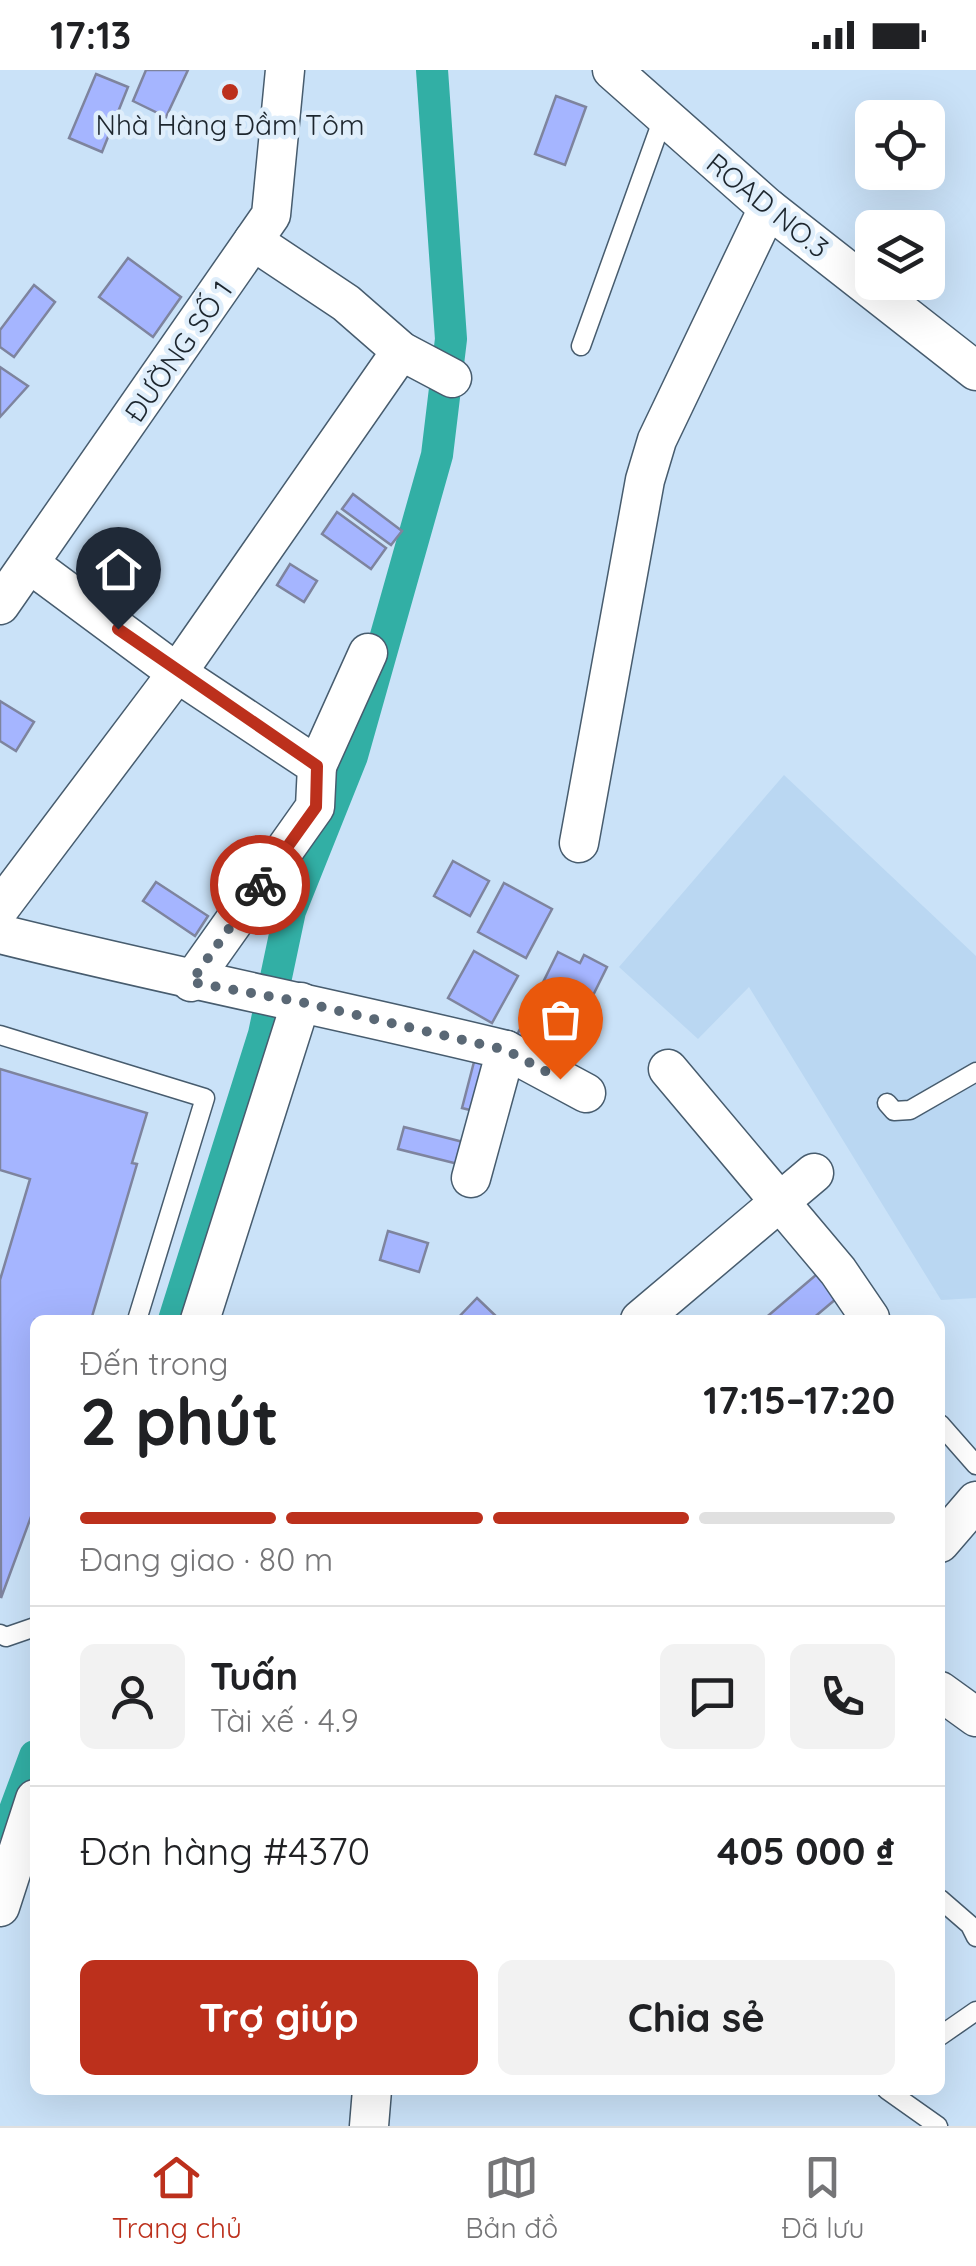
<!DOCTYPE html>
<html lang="vi">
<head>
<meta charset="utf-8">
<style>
  :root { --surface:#fff; --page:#f2f2f2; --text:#202124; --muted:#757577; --line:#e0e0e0; --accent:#bc301c }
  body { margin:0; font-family:Quicksand,sans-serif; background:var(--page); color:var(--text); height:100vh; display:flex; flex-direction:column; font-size:38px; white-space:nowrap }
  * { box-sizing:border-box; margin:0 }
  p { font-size:32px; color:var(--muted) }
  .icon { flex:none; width:55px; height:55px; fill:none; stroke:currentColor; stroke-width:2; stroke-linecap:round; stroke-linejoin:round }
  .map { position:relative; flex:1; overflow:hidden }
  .details { position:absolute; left:30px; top:1245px; width:915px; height:780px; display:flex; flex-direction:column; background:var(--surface); border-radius:15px; box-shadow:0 10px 40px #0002 }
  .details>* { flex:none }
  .fabs { position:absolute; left:855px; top:30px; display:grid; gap:20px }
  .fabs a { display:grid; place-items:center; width:90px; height:90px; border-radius:15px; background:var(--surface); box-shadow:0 10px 40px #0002; font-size:50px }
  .pin { position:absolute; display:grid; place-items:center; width:85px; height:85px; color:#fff; margin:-102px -42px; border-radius:50% 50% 50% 0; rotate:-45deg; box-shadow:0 0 10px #0007 }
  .pin .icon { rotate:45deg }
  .courier { position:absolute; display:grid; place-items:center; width:100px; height:100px; margin:-50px; border:8px solid #bc301c; border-radius:50%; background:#fff; color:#222; box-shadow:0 2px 12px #0007 }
  .headline em { font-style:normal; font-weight:800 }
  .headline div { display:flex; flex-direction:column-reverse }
  .headline { display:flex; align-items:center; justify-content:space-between; height:170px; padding:0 50px }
  h1 { font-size:65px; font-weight:800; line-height:75px }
  .bar { display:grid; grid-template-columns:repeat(4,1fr); gap:15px 10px; align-content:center; height:120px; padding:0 50px }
  .bar i { height:12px; border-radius:8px; background:var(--line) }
  .bar .current { background:var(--accent) }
  .bar p { grid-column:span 4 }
  .line { display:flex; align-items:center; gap:25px; padding:0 50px; border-top:2px solid var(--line) }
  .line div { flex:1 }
  .round { display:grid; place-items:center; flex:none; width:105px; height:105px; border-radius:15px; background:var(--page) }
  .action { display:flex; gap:20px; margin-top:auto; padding:20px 50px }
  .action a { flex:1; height:115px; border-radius:15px; background:var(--accent); color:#fff; font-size:40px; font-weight:800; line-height:115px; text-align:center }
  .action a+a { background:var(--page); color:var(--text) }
  .status { display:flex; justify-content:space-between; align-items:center; height:70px; padding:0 50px; background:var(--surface); direction:ltr }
  .status svg { height:28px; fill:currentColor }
  .tabs { display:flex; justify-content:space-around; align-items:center; height:140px; border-top:2px solid var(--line); background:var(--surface); font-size:28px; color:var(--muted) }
  .tabs a { display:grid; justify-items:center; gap:5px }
  .tabs .current { color:var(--accent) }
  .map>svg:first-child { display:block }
</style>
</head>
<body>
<div class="status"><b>17:13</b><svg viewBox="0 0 49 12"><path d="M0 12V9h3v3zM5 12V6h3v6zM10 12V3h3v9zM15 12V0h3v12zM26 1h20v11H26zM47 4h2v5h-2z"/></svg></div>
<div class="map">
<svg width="976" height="2056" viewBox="0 0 976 2056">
  <rect width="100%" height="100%" fill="#cae2f8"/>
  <polygon fill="#bad7f2" points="784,705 976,886 976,1228 941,1230 749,917 698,969 619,897"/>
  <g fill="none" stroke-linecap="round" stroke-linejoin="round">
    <g stroke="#32afa5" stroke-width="32">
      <polyline points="174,1250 264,964 290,841 352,686 437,385 451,269 432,0"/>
      <polyline points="9,1756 35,1686"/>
    </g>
  </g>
  <g fill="#a5b5ff" stroke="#7e849e" stroke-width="2.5">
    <polygon points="146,0 188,0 166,47 133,31"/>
    <polygon points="96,4 128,17 102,82 69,68"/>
    <polygon points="556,26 586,37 565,95 535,84"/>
    <polygon points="128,188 181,227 153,267 99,227"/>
    <polygon points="34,215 55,232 14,287 0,277 0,260"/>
    <polygon points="0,297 28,316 0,347"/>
    <polygon points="353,424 402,461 391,475 342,439"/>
    <polygon points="337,442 386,478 371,499 322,464"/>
    <polygon points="290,494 317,511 304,532 277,515"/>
    <polygon points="0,631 34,652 16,681 0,671"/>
    <polygon points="453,791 489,811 470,846 434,826"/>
    <polygon points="156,812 208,846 195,866 143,831"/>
    <polygon points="504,813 552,839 526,888 478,862"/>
    <polygon points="474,881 518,906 492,953 448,928"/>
    <polygon points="558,882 580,893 584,885 607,897 562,988 517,965"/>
    <polygon points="475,988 495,994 482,1043 462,1038"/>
    <polygon points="0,999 147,1043 132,1093 137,1094 91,1250 35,1250 35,1436 1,1528 0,1210 30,1109 0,1100"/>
    <polygon points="404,1057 471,1074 466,1096 398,1079"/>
    <polygon points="388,1161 428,1173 419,1202 380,1190"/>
    <polygon points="823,1199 843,1223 811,1250 763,1250"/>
    <polygon points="477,1228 500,1250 456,1250"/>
  </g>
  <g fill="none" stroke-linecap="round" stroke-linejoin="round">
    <defs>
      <g id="service">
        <polyline points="581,276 663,48"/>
        <polyline points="0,965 205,1028 137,1250"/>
        <polyline points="887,1033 894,1041 910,1040 976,1002"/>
        <polyline points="940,1354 976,1395"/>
        <polyline points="0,1564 6,1567 35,1557"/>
        <polyline points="940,1829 970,1855 976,1867"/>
        <polyline points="940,1966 976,1941"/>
        <polyline points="887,2020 938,2056"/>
      </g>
      <g id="minor">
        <polyline points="612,0 768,138 976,301"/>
        <polyline points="253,171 346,233 401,281 452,308"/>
        <polyline points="30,494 177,603 317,696 315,737 191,912"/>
        <polyline points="0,535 271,145 285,0"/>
        <polyline points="317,696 368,583"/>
        <polyline points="579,773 645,410 657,370 768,138"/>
        <polyline points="0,838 177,603 401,281"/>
        <path d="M0,864C168,906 338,939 506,980L471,1108"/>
        <polyline points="506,980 586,1023"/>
        <polyline points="668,999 838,1201 870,1248"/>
        <polyline points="200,1250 301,932"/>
        <polyline points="640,1250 814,1103"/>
        <polyline points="940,1473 976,1431"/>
        <polyline points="940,1621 976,1647"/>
        <polyline points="0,1837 35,1729"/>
        <polyline points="369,2056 372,2020"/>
      </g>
    </defs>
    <use href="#service" stroke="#475c6e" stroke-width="21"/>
    <use href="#minor" stroke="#475c6e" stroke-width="41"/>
    <use href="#service" stroke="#fff" stroke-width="18"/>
    <use href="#minor" stroke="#fff" stroke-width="38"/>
  </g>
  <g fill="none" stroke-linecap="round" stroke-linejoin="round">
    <polyline stroke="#5a6875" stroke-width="10" stroke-dasharray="0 18" points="260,815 191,912 301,932 506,980 560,1009"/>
    <polyline stroke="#bc301c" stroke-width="12" points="118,559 317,696 316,737 260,815"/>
  </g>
  <circle fill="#bc301c" stroke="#dfeefb" stroke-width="4" cx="230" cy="22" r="10"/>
  <g text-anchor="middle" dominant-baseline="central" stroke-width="9" stroke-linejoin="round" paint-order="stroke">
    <g font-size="28" fill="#1d262e" stroke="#dfeefb">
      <text x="230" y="54">Nhà Hàng Đầm Tôm</text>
    </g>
    <g font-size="28" fill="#1d262e" stroke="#dfeefb">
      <text transform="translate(768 135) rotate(39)">ROAD NO.3</text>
      <text transform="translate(178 281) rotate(-55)">ĐƯỜNG SỐ 1</text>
    </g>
  </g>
</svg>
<div class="fabs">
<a><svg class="icon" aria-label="locate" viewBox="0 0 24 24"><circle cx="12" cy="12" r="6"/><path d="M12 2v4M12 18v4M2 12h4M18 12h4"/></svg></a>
<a><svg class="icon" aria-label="layers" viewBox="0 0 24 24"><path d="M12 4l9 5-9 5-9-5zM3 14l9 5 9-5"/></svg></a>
</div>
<div class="pin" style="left:560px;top:1009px;background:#ea580c"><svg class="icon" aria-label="bag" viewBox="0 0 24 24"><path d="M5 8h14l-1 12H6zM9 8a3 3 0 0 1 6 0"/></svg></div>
<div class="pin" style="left:118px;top:559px;background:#1f2937"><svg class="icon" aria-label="home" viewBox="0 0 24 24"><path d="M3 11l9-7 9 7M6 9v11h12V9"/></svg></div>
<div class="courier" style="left:260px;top:815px"><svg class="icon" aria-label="bike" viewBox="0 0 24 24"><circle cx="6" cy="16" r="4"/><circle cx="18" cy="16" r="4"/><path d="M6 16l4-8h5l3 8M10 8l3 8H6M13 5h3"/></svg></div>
<section class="details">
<div class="headline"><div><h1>2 phút</h1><p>Đến trong</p></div><em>17:15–17:20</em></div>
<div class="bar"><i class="current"></i><i class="current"></i><i class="current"></i><i></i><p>Đang giao · 80 m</p></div>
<div class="line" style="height:180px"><a class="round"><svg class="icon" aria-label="person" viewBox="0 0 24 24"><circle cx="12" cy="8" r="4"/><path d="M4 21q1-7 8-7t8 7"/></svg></a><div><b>Tuấn</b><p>Tài xế · 4.9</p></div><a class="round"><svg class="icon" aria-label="chat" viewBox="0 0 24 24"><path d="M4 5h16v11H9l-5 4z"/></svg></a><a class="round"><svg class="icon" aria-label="phone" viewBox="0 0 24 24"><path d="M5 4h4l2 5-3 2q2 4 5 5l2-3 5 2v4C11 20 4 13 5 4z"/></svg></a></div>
<div class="line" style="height:130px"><div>Đơn hàng #4370</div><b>405 000 ₫</b></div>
<div class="action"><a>Trợ giúp</a><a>Chia sẻ</a></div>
</section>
</div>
<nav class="tabs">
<a class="current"><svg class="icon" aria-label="home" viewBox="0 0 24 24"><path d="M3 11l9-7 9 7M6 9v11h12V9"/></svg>Trang chủ</a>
<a><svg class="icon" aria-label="map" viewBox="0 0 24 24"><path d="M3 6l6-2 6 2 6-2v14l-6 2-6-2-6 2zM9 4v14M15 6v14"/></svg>Bản đồ</a>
<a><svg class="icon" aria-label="saved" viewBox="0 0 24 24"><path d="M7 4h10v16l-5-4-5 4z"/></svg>Đã lưu</a>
</nav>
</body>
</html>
